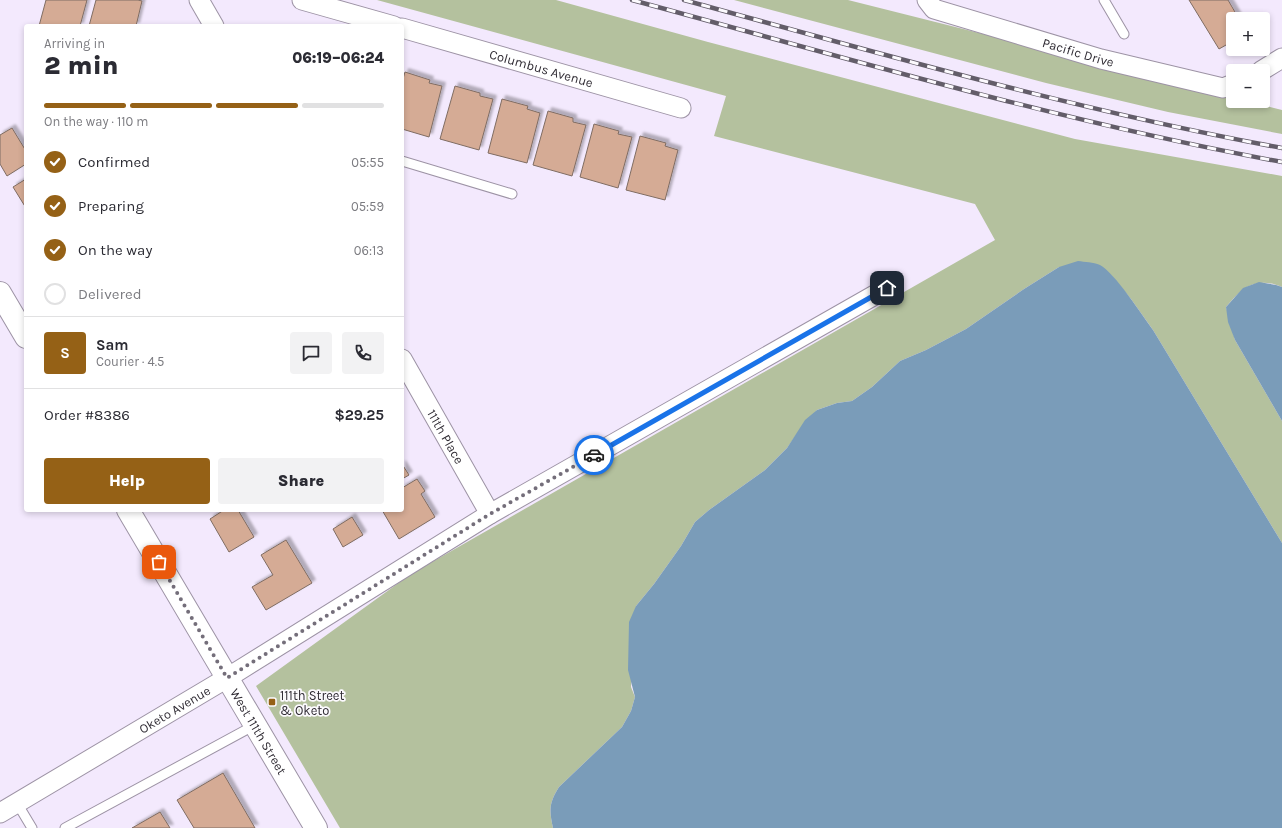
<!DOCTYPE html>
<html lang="en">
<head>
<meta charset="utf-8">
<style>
  :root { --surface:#fff; --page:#f2f2f3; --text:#2b2b33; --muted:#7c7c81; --line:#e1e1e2; --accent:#956116 }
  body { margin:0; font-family:Karla,sans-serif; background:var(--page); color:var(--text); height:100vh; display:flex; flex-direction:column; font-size:15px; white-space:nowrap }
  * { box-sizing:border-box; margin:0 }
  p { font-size:13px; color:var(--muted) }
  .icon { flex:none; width:22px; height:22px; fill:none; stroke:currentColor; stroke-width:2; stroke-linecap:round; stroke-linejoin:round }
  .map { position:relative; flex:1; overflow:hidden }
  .sheet { position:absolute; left:24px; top:24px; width:380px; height:488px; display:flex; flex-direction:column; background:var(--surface); border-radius:4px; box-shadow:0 2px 6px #0003 }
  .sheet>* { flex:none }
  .controls { position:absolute; left:1226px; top:12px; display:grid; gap:8px }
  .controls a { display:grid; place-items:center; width:44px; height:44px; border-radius:4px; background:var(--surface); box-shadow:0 2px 6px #0003; font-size:20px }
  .pin { position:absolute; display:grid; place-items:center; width:34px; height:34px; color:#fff; margin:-17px; border-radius:8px; box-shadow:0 2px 6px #0006 }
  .courier { position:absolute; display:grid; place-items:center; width:40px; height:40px; margin:-20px; border:3px solid #1a73e8; border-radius:50%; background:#fff; color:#222; box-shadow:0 1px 5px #0007 }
  .head em { font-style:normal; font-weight:800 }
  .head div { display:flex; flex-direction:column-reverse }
  .head { display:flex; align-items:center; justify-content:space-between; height:68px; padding:0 20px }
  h1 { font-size:26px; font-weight:800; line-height:30px }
  .bar { display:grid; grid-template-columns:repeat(4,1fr); gap:6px 4px; align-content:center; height:48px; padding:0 20px }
  .bar i { height:5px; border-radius:3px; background:var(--line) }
  .bar .active { background:var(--accent) }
  .bar p { grid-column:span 4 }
  .line { display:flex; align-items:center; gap:10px; padding:0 20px; border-top:1px solid var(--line) }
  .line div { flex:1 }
  .round { display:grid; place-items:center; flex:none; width:42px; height:42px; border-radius:4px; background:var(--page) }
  ol { padding:0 20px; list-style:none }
  li { display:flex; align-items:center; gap:12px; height:44px }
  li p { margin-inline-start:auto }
  li .icon { padding:4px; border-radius:50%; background:var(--accent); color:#fff; stroke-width:4 }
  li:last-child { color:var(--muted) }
  li i { width:22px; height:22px; border:2px solid var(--line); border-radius:50% }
  .action { display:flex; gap:8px; margin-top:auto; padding:8px 20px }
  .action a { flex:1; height:46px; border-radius:4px; background:var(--accent); color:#fff; font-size:16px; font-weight:800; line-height:46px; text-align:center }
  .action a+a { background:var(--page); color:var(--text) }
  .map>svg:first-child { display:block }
</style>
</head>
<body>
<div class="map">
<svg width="1282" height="828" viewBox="0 0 1282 828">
  <defs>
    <filter id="shadow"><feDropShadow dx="3.5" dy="-3.5" stdDeviation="1" flood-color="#0004"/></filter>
  </defs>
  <rect width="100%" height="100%" fill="#f3e9fd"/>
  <g fill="#b4c19e">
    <path d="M377,0H556L708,42L1075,139L1282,176V287C1256,276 1242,287 1226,307L1235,340L1282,421V543L1153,330L1131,299L1111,275L1059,267L1024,289L966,329L926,350L900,361L872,387L852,401L837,403L817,410L796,435L787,448L765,470L709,510L695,522L681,546L654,584L636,606L631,687L635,697L631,711L622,727L559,787C549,803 549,810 553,828H340L256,686L411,574L995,240L975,204L714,136L726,96Z"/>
    <polygon points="734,0 848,0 1233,97 1233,101 1247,101 1282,110 1282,134 1168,112 1046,83"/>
  </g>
  <g fill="#7a9cb9">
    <path d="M1078,261C1085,262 1093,262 1100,265C1114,272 1143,316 1153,330L1282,543V828H553C549,810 549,803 559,787L622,727L631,711L635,697L628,670L629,622L636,606L654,584L681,546L695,522L709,510L765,470L787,448L805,420L817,410L837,403L852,401L872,387L900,361L926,350L966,329L1024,289L1059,267Z"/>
    <polygon points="1259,282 1276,285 1282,287 1282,421 1235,340 1228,322 1226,307 1243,288"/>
  </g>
  <g fill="#d5ab95" stroke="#7f6c62" filter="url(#shadow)">
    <polygon points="46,0 87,0 80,26 39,26"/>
    <polygon points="96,0 138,0 142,1 136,26 89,26"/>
    <polygon points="1189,0 1228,0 1239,19 1233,19 1233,41 1219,49"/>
    <polygon points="405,72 430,80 429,83 442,86 429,137 402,129 402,82"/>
    <polygon points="455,86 480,93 480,96 493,99 479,150 440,139"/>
    <polygon points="502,99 528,106 527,109 540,113 527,163 488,153"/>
    <polygon points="548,111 573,118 573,122 586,125 572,176 533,165"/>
    <polygon points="594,124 619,131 618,134 632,137 618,188 580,177"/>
    <polygon points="12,128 26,151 26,164 7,176 0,164 0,135"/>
    <polygon points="640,136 666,143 665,146 678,150 665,200 626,190"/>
    <polygon points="26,179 26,208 13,187"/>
    <polygon points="402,464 409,475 402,479"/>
    <polygon points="417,479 425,491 421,494 435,517 399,539 382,510 402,510 402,488"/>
    <polygon points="224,510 238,510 254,537 229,552 210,519"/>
    <polygon points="352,517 363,535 343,547 333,529"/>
    <polygon points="286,540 312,583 266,610 252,587 273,575 261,555"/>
    <polygon points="223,773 255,828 194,828 177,800"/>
    <polygon points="160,812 170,828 132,828"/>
  </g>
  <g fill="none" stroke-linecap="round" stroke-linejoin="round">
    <defs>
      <g id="lane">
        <polyline points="1104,0 1124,34"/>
        <polyline points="402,161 512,194"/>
        <polyline points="17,803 32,828"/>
        <polyline points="65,828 255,725"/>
      </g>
      <g id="street">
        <polyline points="199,0 214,26"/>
        <polyline points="302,0 394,26"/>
        <path id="s1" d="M927,0L934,9L1101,59L1223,88L1233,84"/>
        <path id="s2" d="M402,28L681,108"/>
        <polyline points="1261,71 1282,58"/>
        <path id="s3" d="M402,359L490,514"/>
        <path id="s4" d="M0,813L227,678L490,514L887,288"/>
      </g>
      <g id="secondary">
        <polyline points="0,293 26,337"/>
        <path id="s5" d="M128,510L316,828"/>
      </g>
    </defs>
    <use href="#lane" stroke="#9d93a5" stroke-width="11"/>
    <use href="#street" stroke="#9d93a5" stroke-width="21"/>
    <use href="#secondary" stroke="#9d93a5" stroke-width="24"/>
    <use href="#lane" stroke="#fff" stroke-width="9"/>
    <use href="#street" stroke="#fff" stroke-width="19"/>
    <use href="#secondary" stroke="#fff" stroke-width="22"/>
    <defs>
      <g id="rail">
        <path d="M632,0C847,58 1062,122 1282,162"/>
        <path d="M684,0C882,54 1080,111 1282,148"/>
      </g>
    </defs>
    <use href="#rail" stroke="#635d69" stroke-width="4.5"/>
    <use href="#rail" stroke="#fcfafe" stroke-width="3" stroke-dasharray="9" stroke-linecap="butt"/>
  </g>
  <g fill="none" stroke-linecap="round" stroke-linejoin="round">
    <polyline stroke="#746e7a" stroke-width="4" stroke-dasharray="0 7.2" points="159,562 227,678 490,514 594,455"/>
    <polyline stroke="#1a73e8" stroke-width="5" points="594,455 887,288"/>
  </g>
  <rect fill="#956116" stroke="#fcfafe" stroke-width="1.5" x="268" y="698" width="8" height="8" rx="2"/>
  <g text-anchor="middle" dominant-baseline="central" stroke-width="3.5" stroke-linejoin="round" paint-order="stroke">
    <g font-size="13" fill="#302c34" stroke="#fcfafe">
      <text stroke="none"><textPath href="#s1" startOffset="162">Pacific Drive</textPath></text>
      <text stroke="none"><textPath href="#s2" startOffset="145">Columbus Avenue</textPath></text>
      <text stroke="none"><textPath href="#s3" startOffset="89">111th Place</textPath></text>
      <text stroke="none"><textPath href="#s4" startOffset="203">Oketo Avenue</textPath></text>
      <text stroke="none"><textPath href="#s5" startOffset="257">West 111th Street</textPath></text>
    </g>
    <g font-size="13" fill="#302c34" stroke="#fcfafe" text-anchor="start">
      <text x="280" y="695">111th Street<tspan x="280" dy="15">&amp; Oketo</tspan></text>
    </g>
  </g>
</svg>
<div class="controls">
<a>+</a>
<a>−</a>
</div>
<div class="pin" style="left:159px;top:562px;background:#ea580c"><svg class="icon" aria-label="bag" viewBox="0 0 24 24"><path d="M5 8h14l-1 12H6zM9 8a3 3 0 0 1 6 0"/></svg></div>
<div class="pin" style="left:887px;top:288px;background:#1f2937"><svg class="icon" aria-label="home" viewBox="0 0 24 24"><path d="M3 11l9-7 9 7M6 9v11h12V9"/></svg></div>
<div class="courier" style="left:594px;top:455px"><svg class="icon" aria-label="car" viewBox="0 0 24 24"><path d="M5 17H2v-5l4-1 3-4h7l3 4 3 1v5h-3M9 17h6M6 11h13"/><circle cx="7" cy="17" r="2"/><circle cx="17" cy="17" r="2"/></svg></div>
<section class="sheet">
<div class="head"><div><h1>2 min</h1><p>Arriving in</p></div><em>06:19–06:24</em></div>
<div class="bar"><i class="active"></i><i class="active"></i><i class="active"></i><i></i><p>On the way · 110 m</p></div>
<ol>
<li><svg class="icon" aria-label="check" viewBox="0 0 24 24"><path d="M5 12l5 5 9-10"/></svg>Confirmed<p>05:55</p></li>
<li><svg class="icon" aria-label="check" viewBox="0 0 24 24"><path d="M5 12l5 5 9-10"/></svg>Preparing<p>05:59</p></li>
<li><svg class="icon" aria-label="check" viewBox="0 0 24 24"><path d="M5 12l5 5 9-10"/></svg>On the way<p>06:13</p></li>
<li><i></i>Delivered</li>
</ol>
<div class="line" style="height:72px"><b class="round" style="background:var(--accent);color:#fff">S</b><div><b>Sam</b><p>Courier · 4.5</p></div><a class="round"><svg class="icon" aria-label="chat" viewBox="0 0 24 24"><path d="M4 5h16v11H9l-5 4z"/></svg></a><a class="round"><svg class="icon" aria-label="phone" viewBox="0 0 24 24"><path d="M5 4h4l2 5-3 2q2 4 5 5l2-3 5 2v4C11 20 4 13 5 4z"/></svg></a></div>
<div class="line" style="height:52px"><div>Order #8386</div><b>$29.25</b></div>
<div class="action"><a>Help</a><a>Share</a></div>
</section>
</div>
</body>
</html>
